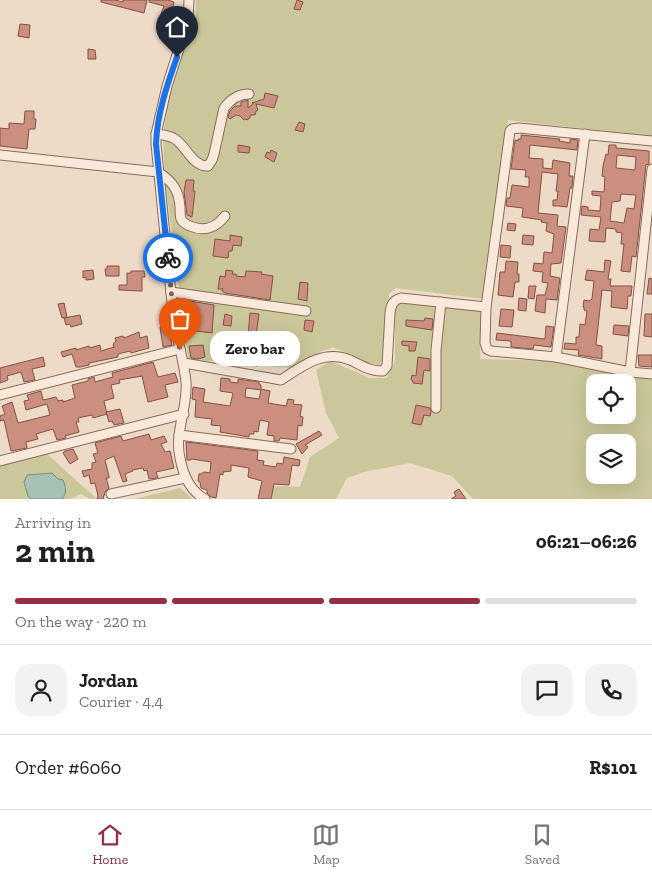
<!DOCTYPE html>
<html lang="en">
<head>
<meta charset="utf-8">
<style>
  :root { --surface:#fff; --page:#f2f2f2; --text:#202124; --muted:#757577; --line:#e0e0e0; --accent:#952f44 }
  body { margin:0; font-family:"Zilla Slab",serif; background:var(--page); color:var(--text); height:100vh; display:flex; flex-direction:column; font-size:19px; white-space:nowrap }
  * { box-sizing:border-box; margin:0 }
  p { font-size:16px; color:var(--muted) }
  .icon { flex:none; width:28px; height:28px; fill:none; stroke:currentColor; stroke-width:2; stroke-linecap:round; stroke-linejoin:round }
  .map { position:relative; height:499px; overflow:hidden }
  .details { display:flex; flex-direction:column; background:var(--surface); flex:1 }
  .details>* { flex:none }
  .controls { position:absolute; left:586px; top:374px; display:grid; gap:10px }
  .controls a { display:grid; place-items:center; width:50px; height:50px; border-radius:10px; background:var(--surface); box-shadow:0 5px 20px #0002; font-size:25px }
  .pin { position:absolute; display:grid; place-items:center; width:42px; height:42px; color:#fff; margin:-51px -21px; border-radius:50% 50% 50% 0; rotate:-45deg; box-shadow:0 0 5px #0007 }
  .pin .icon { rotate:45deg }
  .courier { position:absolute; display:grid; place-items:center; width:50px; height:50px; margin:-25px; border:4px solid #1a73e8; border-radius:50%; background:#fff; color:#222; box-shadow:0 1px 6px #0007 }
  .bubble { position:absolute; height:35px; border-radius:15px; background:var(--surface); box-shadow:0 5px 20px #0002; font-size:16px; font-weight:800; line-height:35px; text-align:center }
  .summary em { font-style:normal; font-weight:800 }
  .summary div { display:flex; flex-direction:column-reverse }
  .summary { display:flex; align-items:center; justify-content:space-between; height:85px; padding:0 15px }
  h1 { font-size:32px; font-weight:800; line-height:38px }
  .bar { display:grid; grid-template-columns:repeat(4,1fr); gap:8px 5px; align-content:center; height:60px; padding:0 15px }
  .bar i { height:6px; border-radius:4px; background:var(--line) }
  .bar .selected { background:var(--accent) }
  .bar p { grid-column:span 4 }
  .line { display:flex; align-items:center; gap:12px; padding:0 15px; border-top:1px solid var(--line) }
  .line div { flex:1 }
  .round { display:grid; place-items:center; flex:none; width:52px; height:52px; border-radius:15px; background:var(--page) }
  .tab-bar { display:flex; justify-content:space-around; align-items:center; height:70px; border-top:1px solid var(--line); background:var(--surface); font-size:14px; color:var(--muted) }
  .tab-bar a { display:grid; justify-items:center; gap:2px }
  .tab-bar .selected { color:var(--accent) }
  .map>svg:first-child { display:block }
</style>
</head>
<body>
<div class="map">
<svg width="652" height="499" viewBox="0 0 652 499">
  <rect width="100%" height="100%" fill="#eddac7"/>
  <g fill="#cbc79b" fill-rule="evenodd">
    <polygon points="196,0 652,0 652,136 508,120 484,299 396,288 389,294 384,355 380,366 369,363 333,347 312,355 291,368 188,359 165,180 163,135 170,91 191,26 196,21"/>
    <path d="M403,300L481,309L480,359L556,361L652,377V499H473L452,476L410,463L364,472L347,478L336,499H267L275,486L300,487L310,457L339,438L326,413L316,370L330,361L370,378H387L395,361V308ZM595,382H628V415H595ZM595,442H628V475H595Z"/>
    <polygon points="47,454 97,499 90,499 81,494 71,499 62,499 64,497 58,479 52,473 45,475 37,474 28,495 31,499 0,499 0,466"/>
    <polygon points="180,488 193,499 134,499"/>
  </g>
  <path fill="#a8c1b5" stroke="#6f9081" d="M52,473L58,479L63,480C66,487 67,493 62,499H31L28,496L24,482L27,475Z"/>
  <g fill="#ca8f7f" stroke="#875144" fill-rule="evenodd">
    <polygon points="101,0 115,0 123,2 123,0 147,0 144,13 101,2"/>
    <polygon points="149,0 168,0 174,2 171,17 161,14 164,6 149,2"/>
    <polygon points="297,0 303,2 300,10 294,9"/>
    <polygon points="20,24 30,25 29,38 18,36"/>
    <polygon points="88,49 95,50 96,59 88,59"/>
    <polygon points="265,93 278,96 274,108 256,104 258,110 256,111 255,115 250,115 250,118 247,120 246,119 244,120 240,116 236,115 230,119 228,117 230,111 235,106 241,106 241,102 248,100 248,108 254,103 252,103 264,99"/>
    <polygon points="25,111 34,111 34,119 36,119 35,129 29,129 27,149 0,146 0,128 9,129 9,123 24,124"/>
    <polygon points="299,122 305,124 303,132 295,130"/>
    <polygon points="521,135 560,139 559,141 570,143 570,139 578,140 577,150 530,145 529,158 543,159 543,168 552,169 553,160 570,163 569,176 573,176 572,188 570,188 567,207 559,206 553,206 553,200 557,200 558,191 556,191 558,174 542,172 538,213 558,215 557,226 566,227 561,263 551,264 550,276 560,278 557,300 546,299 545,313 535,311 537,295 545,295 548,283 542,282 543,272 533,271 534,263 543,264 544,252 552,253 554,234 546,231 547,223 541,222 542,220 522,217 523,208 506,206 507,198 510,198 512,185 529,187 529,177 525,177 526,170 511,169 515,140 518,141 518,139 521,139"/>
    <polygon points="238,145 250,147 249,153 238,152"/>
    <path d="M609,145H616V148L649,151V164L646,165L636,257L632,256L630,272L621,271L624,244H621L622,233L616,232V229L606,228L605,242L589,241L590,229L599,230L601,217L581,215L582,206L588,207V210L600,211L601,196L592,195V191L604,192L605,177L602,176L603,166L606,154L608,155ZM617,155L636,157L635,170L616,168ZM621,194L636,195L634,209L627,208L624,223L610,221L612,202L620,201Z"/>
    <polygon points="271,150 277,153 274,162 265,157 267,152 270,153"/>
    <polygon points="186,180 194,180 193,191 195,191 192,217 187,215 184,192"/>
    <polygon points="508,223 516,224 515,231 507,230"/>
    <polygon points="230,235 242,237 241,246 233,245 232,251 229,251 228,258 213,256 215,239 230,241"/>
    <polygon points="523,235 534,236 533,245 522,244"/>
    <polygon points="501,245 511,246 510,258 500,257"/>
    <polygon points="179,246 187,247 185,259 177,258"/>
    <polygon points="605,260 611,261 608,279 611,279 610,286 632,286 631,296 628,296 627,309 611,307 612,291 602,290 596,345 602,346 602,359 578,355 579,350 564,349 565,343 576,344 576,337 579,337 580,324 585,325 587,311 584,310 584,307 583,307 584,300 589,301 592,299 594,281 585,280 587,270 604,272"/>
    <polygon points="506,261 518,262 517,274 519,274 519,282 515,282 513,297 498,295 500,272 505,272"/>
    <polygon points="107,266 119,266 119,276 106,276 105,269 107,269"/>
    <polygon points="93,270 94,279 86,280 86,277 83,278 83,271"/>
    <polygon points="226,270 233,271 232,274 236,274 236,276 245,277 246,271 262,272 261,274 273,276 270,300 225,293 222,291 223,289 218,289 220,276 225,277"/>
    <polygon points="131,271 144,271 145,277 142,277 142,291 119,290 119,285 127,285 127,273 131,273"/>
    <polygon points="649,278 652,279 652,294 647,294"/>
    <polygon points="300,282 308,283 307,301 298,299"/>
    <polygon points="529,286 536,286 534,299 528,298"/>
    <polygon points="519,298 527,299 526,311 518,310"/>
    <polygon points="183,300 214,305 212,333 188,330"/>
    <polygon points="64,303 67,317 62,318 58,304"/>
    <polygon points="501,309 514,310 512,327 499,326"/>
    <polygon points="250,313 259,314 256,336 248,335"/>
    <polygon points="225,314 232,316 231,326 223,325"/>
    <polygon points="645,314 652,314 652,337 644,336"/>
    <polygon points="80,315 82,324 71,327 70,324 66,325 64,318"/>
    <polygon points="425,318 433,319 432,330 406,326 406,320 424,321"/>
    <polygon points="305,320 314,321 312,332 304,330"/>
    <polygon points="168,325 172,345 163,347 160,327"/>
    <polygon points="614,325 629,326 628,336 613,334"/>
    <polygon points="546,326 554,327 551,347 534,345 533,349 511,347 511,341 496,340 497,333 545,339"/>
    <polygon points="139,332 140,338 147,336 149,348 131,353 130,351 118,354 118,357 89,363 89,365 80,367 76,367 72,354 63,357 61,352 76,348 76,350 89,346 90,348 100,345 101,351 114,347 113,344 116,341 115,338 123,336 124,338"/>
    <polygon points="244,336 252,337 251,345 260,348 258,366 250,365 252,352 243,351"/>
    <polygon points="228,337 235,338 232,362 223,361 224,354 226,354"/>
    <polygon points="402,341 417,342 415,351 409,351 409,346 402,345"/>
    <polygon points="203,345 205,357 198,359 191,358 189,346"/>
    <polygon points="638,355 652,355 652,367 639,366"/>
    <polygon points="43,357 45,366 32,369 35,380 24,382 21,372 7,376 8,380 0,383 0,368"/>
    <polygon points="418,357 430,359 430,371 424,370 422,384 413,383 413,381 411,380 412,375 416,376"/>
    <polygon points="153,362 158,377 175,373 178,382 165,385 168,397 148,402 142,376 119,380 120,383 111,385 114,398 104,401 107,414 93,418 92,415 78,418 79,422 76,422 79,432 65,436 66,438 57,440 53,429 36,434 38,439 26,442 27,448 11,451 4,420 0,421 0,416 5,414 2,406 12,402 18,423 50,415 47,404 26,410 24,401 29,400 27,395 41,391 43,400 56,397 58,401 63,400 63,402 75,398 72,385 88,381 88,379 94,377 95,382 113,377 112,373"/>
    <path d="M221,378L230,379V382L238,383V379L259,382V384L261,385V389L270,391L268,403L286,406L288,399L294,400L293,404L302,405L300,416L303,417L302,426L298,425L297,440L280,438L279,441H274V436L267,435L269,422L260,420L258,432L254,431V434H249V437L220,432L221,426L211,425L212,419L195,417L196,400L192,399L193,387L205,389L203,402L230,406L233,393L220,391ZM246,388L261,390L259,399L245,397Z"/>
    <polygon points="416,405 430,408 431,412 430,416 424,415 421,425 412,423"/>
    <polygon points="120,409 124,423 114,425 112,421 109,422 106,412"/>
    <polygon points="319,431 322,435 305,445 308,447 302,454 296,444"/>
    <polygon points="149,434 151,440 164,436 167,442 161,444 165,452 170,451 174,468 156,472 158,478 149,479 147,470 144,471 143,468 132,470 133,471 125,474 127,481 123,482 114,456 105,460 109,476 109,478 106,478 109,488 105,492 103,499 97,499 98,496 95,483 91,484 89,475 84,477 82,471 92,469 92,463 96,462 93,454 98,453 95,443 121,436 123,441"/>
    <polygon points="186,442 258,451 257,460 264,461 263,465 276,467 277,463 283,464 284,457 300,460 299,466 292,465 289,485 274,484 271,499 258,499 262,481 248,477 249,468 231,465 231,471 223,472 223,475 220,474 216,498 211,497 207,493 207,490 201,488 200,482 198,481 199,474 201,474 204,472 210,473 211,462 192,459 190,460 187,460"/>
    <polygon points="73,449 78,459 70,464 63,453 65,451"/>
    <polygon points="459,489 466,499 451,499 456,496 454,492"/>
  </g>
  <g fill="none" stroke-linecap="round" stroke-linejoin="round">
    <defs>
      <g id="minor">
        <path d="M189,0L188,21L167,86L156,134V144C162,202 167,261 174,319C177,340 184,361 186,382C188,408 174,433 180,458C183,474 190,491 205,499"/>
        <path d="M156,134C163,135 169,135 175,139C186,146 193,167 208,166L212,160L214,154L224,108C230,100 239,94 249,94"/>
        <polyline points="652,141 519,128 512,129 510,131 486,307 485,343 487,349 491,351 556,357 630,372 652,374"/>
        <path d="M0,155L158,172C172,181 179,190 180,207C180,211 180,216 181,219C182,222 187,225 190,226C204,232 216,228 225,216"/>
        <polyline points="171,292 306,311"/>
        <polyline points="556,357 585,134"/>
        <path d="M184,363L281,380C302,366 324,349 350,360C361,365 371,372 383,371L387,366L390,313C391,305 393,300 401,298L486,307"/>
        <polyline points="630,372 652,169"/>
        <polyline points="0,395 180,349"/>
        <polyline points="436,408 436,350 441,302"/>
        <polyline points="179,435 291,449"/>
        <polyline points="0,461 184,414"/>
        <polyline points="111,494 185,478"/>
      </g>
    </defs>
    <use href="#minor" stroke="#886c5d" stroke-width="11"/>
    <use href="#minor" stroke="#f8e9da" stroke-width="9"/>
  </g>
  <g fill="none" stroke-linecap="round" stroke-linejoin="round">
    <polyline stroke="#78665a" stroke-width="5" stroke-dasharray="0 9" points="168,258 174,321 180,349"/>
    <path stroke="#1a73e8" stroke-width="6" d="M168,258L156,144C157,114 167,85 177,57"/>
  </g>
</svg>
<div class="controls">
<a><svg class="icon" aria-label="locate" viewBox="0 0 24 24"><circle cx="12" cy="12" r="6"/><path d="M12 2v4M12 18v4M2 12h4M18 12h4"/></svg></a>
<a><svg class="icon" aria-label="layers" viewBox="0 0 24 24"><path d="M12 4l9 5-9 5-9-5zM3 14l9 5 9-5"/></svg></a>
</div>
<div class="pin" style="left:180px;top:349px;background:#ea580c"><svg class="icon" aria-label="bag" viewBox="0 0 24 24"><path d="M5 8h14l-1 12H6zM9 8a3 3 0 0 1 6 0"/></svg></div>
<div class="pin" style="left:177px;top:57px;background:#1f2937"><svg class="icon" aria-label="home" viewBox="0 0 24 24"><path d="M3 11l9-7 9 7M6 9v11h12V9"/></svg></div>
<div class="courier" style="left:168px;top:258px"><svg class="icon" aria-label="bike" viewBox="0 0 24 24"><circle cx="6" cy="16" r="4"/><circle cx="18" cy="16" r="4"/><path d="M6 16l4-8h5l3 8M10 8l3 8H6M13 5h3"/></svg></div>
<div class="bubble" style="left:210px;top:331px;width:90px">Zero bar</div>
</div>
<section class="details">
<div class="summary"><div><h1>2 min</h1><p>Arriving in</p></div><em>06:21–06:26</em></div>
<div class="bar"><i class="selected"></i><i class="selected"></i><i class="selected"></i><i></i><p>On the way · 220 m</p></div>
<div class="line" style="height:90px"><a class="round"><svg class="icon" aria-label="person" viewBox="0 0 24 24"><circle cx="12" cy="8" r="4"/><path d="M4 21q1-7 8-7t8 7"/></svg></a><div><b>Jordan</b><p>Courier · 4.4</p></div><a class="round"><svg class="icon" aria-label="chat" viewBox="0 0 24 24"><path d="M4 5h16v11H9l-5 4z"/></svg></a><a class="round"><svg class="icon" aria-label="phone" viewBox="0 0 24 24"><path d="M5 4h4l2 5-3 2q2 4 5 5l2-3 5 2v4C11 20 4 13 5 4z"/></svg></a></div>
<div class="line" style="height:65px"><div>Order #6060</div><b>R$101</b></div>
</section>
<nav class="tab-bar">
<a class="selected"><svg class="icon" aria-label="home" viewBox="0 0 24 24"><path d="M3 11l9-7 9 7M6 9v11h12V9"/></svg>Home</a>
<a><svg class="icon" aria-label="map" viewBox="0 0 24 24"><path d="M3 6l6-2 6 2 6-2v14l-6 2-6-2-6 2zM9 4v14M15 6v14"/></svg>Map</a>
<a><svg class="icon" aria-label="saved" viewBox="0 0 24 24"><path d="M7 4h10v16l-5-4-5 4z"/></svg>Saved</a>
</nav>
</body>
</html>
